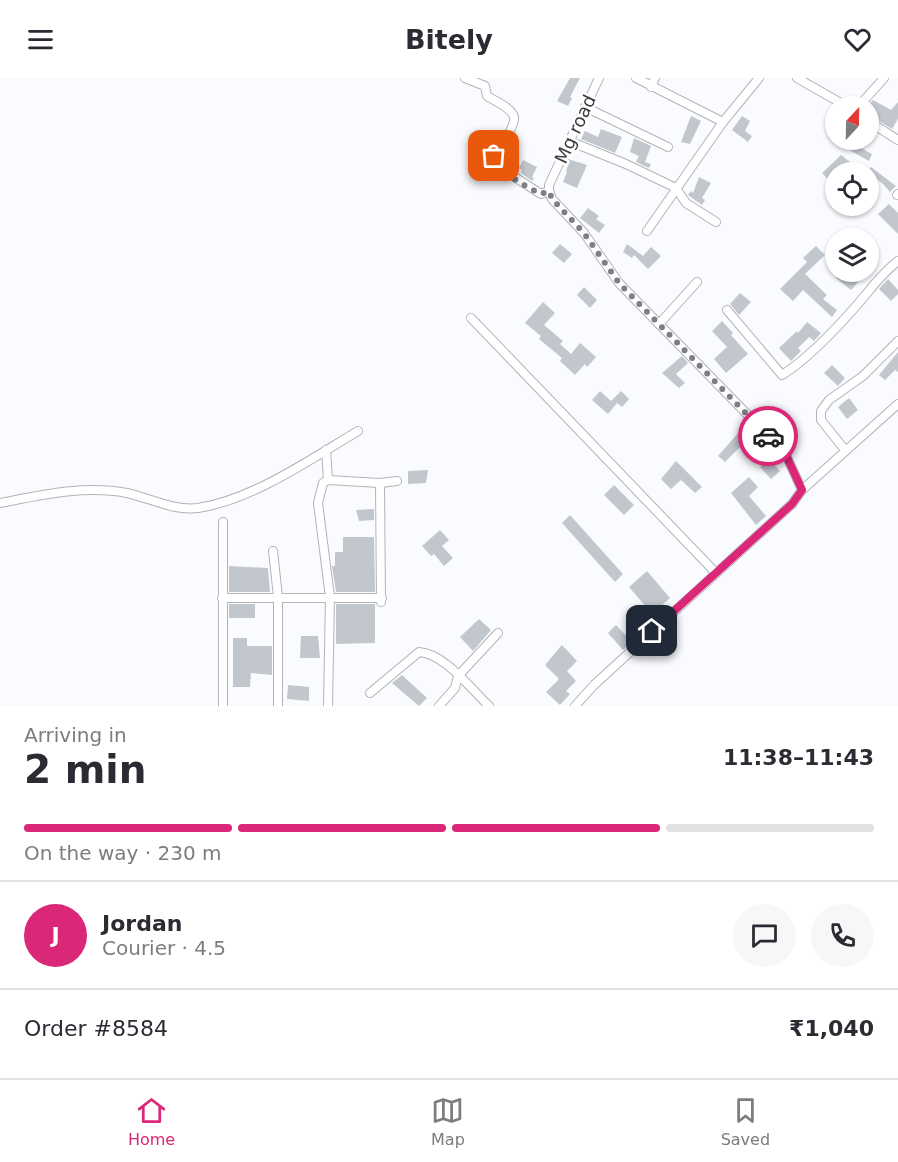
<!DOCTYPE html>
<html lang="en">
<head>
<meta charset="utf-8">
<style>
  :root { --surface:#fff; --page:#f7f7f7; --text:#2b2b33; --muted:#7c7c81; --line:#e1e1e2; --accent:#db2777 }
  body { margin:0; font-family:"DejaVu Sans",sans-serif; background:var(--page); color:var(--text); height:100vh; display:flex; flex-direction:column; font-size:22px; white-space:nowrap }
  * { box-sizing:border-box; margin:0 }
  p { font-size:20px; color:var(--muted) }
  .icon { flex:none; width:33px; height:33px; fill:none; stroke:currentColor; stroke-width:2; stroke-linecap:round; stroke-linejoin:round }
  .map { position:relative; height:628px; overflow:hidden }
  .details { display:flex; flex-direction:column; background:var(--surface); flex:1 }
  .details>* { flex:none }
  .needle { width:39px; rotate:22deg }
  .tools { position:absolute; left:825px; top:18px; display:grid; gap:12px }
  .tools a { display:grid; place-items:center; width:54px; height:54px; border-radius:50%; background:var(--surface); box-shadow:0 2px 4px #0004; font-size:30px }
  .pin { position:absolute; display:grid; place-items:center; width:51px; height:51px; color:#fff; margin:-26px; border-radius:12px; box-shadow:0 3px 9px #0006 }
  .courier { position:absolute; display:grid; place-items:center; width:60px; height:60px; margin:-30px; border:4px solid #db2777; border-radius:50%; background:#fff; color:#222; box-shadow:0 2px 8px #0007 }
  .headline em { font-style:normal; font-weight:700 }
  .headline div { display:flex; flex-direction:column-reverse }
  .headline { display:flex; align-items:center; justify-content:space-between; height:102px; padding:0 24px }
  h1 { font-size:39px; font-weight:700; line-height:45px }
  .bar { display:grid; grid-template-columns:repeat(4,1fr); gap:9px 6px; align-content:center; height:72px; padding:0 24px }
  .bar i { height:8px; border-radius:4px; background:var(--line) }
  .bar .active { background:var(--accent) }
  .bar p { grid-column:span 4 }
  .line { display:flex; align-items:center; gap:15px; padding:0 24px; border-top:2px solid var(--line) }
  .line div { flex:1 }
  .round { display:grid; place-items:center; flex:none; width:63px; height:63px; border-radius:32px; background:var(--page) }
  header { display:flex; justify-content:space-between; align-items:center; height:78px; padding:0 24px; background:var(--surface); font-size:27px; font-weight:700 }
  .tabs { display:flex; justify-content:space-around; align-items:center; height:84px; border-top:2px solid var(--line); background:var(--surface); font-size:16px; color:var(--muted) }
  .tabs a { display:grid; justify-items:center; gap:3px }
  .tabs .active { color:var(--accent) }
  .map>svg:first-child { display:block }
</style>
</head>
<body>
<header><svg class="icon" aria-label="menu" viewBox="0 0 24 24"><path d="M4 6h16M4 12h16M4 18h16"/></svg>Bitely<svg class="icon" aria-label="heart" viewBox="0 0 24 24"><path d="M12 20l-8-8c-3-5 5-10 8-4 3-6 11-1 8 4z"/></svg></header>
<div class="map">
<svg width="898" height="628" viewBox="0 0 898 628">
  <rect width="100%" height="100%" fill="#fafbfe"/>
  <g fill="#c2c7ce">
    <polygon points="570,0 580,0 570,19 572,20 568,28 557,23"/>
    <polygon points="873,22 891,32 898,24 898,41 892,51 868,36 867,28"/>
    <polygon points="691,38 701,43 690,66 681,64"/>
    <polygon points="742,38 750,43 745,53 752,58 748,64 732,52"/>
    <polygon points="601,51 622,59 615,75 581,61 585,53 598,59"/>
    <polygon points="634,60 651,68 645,84 651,86 649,90 636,84 639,78 630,74"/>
    <polygon points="842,62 863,62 859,69 872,76 869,83 839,66"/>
    <polygon points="841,77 850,84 841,94 836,94 836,110 822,95"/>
    <polygon points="568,81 587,87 577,110 563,104 567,94 566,93 568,87 566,86"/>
    <polygon points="523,82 537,89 532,99 534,100 532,103 521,95 522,92 519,90"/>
    <polygon points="871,89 896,108 890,114 883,106 867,94"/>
    <polygon points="699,99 711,105 702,120 705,122 702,127 688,117 691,113 693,115"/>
    <polygon points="889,126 898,135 898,156 878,136"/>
    <polygon points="588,130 599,138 596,141 605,147 599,155 580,140"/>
    <polygon points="560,166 572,176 564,185 552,175"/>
    <polygon points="627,166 643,178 651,169 661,178 648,191 634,177 632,180 623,174"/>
    <polygon points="816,168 825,177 805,196 827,217 823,221 837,232 832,239 803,212 793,223 780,211 807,184 803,180"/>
    <polygon points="842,194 847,194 859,203 851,212 836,200"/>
    <polygon points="888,201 898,212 898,216 891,223 879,211"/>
    <polygon points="584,209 597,222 590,230 577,217"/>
    <polygon points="740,215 751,224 739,237 730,226"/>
    <polygon points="543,224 555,235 544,247 563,263 560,266 571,276 580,265 596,279 587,289 585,286 575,297 560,283 562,280 539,261 541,258 525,245"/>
    <polygon points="722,243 733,255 731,257 748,276 726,295 714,281 727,269 712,253"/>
    <polygon points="807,244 821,255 814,263 809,259 798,270 801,273 791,283 779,270 797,253 798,255"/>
    <polygon points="898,274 898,294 895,292 885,302 879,297"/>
    <polygon points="682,278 688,285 676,296 685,305 679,310 662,295"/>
    <polygon points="832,287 845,300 838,308 824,295"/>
    <polygon points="600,313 611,323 621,313 629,321 622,329 617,325 608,336 592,322"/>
    <polygon points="849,320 858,332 847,341 838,329"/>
    <polygon points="739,354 750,364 755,359 768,371 764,376 780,393 771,401 760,389 762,387 742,367 725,384 718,378"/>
    <polygon points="676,383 702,409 695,415 681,402 671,411 661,401"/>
    <polygon points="428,392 426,405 408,406 408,393"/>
    <polygon points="749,399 758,409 749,418 766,438 756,447 731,415"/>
    <polygon points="614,407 634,427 624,437 604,417"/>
    <polygon points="374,431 374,442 359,443 356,432"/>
    <polygon points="570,437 623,496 615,504 562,445"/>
    <polygon points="440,452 449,462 442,468 453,480 444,488 434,476 431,478 422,468"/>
    <polygon points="343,459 374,459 375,514 336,514 332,488 335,488 335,474 343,474"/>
    <polygon points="229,488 268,490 270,514 229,514"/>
    <polygon points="647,493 670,520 652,536 629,509"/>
    <rect x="229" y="526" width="26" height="14"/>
    <polygon points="336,526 375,526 375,565 336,566"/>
    <polygon points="479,541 491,552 473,573 460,559"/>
    <polygon points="616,547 632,564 623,572 608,555"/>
    <polygon points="301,558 318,558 320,580 300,580"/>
    <polygon points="233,560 247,560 247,568 272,568 272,597 251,595 250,609 233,609"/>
    <polygon points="562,567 577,583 567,593 576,603 566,613 570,616 560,627 546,614 559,601 545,587"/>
    <polygon points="402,597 427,620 419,628 392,605"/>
    <polygon points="288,607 309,609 309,623 287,621"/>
  </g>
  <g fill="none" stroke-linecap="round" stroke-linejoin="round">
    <defs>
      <g id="minor">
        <path d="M465,0L485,8L487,18C495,23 512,30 514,39C516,47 499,71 494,78L495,85L499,89L541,116L549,113"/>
        <polyline points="636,0 723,44"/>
        <polyline points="797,0 846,28"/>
        <polyline points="651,9 655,0"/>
        <polyline points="859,28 884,0"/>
        <polyline points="585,29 668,69"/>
        <polyline points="868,43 898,62"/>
        <polyline points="569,63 626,86 676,110 686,125 716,144"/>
        <polyline points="897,117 898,116"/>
        <polyline points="647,153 723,44 759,0"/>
        <path d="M727,232L782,297C809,280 836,251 857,227C870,212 881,196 898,183"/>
        <polyline points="471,240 716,495"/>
        <polyline points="659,246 697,204"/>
        <polyline points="326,372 328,402 323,405 318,425 330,519 328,628"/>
        <polyline points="845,372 821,342 821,333 829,322 863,298 898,263"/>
        <polyline points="328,402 380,405 397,403"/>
        <polyline points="380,405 381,524"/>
        <polyline points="802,412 898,326"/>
        <path d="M0,425C42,417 84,407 127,415C150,420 173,433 198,430C252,422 311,381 358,353"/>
        <polyline points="223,444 223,628"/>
        <polyline points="273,473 278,519 278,628"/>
        <polyline points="222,520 382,520"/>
        <path d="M370,615L419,574C444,575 471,611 489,628"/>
        <polyline points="439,628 455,610 458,598 498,555"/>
        <polyline points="575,628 594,607 792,426 802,412 785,375 619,205 584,155 552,121 549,113 549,107 599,0"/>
      </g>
    </defs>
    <use href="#minor" stroke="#b2b3ba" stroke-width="10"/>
    <use href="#minor" stroke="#fff" stroke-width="8"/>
  </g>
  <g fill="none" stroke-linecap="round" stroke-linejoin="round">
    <path stroke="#7e7f82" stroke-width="6" stroke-dasharray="0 10.8" d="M494,78C497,94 527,109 541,116L549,113L552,121L584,155L619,205L768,358"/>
    <polyline stroke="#db2777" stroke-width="8" points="652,553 792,426 802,412 785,375 768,358"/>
  </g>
  <g text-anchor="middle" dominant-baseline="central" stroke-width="5" stroke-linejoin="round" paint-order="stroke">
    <g font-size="18" fill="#3c3c3f" stroke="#fff">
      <text transform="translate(575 51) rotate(-65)">Mg road</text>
    </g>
  </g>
</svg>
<div class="tools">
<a><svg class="needle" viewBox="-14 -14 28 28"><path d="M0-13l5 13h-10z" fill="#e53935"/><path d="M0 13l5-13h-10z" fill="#7c7c81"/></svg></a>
<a><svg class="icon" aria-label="locate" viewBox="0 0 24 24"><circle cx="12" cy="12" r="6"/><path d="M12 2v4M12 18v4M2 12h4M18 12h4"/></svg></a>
<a><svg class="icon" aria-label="layers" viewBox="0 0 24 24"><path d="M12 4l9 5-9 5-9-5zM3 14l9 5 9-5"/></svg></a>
</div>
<div class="pin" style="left:494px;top:78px;background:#ea580c"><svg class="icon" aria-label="bag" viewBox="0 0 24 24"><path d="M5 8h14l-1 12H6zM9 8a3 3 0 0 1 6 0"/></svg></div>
<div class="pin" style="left:652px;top:553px;background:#1f2937"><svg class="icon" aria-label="home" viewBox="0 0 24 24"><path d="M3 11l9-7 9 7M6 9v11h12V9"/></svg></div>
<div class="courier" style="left:768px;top:358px"><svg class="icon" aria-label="car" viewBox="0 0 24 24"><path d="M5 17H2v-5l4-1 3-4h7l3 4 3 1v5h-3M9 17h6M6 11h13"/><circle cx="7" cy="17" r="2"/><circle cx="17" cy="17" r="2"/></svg></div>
</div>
<section class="details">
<div class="headline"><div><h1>2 min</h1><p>Arriving in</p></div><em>11:38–11:43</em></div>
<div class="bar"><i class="active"></i><i class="active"></i><i class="active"></i><i></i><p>On the way · 230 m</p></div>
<div class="line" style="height:108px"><b class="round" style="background:var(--accent);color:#fff">J</b><div><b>Jordan</b><p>Courier · 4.5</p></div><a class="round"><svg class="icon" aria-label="chat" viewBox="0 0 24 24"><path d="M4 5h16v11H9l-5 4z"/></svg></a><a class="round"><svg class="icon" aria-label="phone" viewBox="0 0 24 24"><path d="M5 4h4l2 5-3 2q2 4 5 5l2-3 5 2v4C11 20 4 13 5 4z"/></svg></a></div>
<div class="line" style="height:78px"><div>Order #8584</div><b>₹1,040</b></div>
</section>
<nav class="tabs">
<a class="active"><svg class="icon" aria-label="home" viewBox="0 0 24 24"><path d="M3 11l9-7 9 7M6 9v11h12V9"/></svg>Home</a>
<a><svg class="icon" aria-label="map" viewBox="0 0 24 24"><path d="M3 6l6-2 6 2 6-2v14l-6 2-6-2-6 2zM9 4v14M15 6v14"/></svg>Map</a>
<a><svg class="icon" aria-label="saved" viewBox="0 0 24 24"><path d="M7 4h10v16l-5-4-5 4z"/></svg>Saved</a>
</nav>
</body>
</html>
